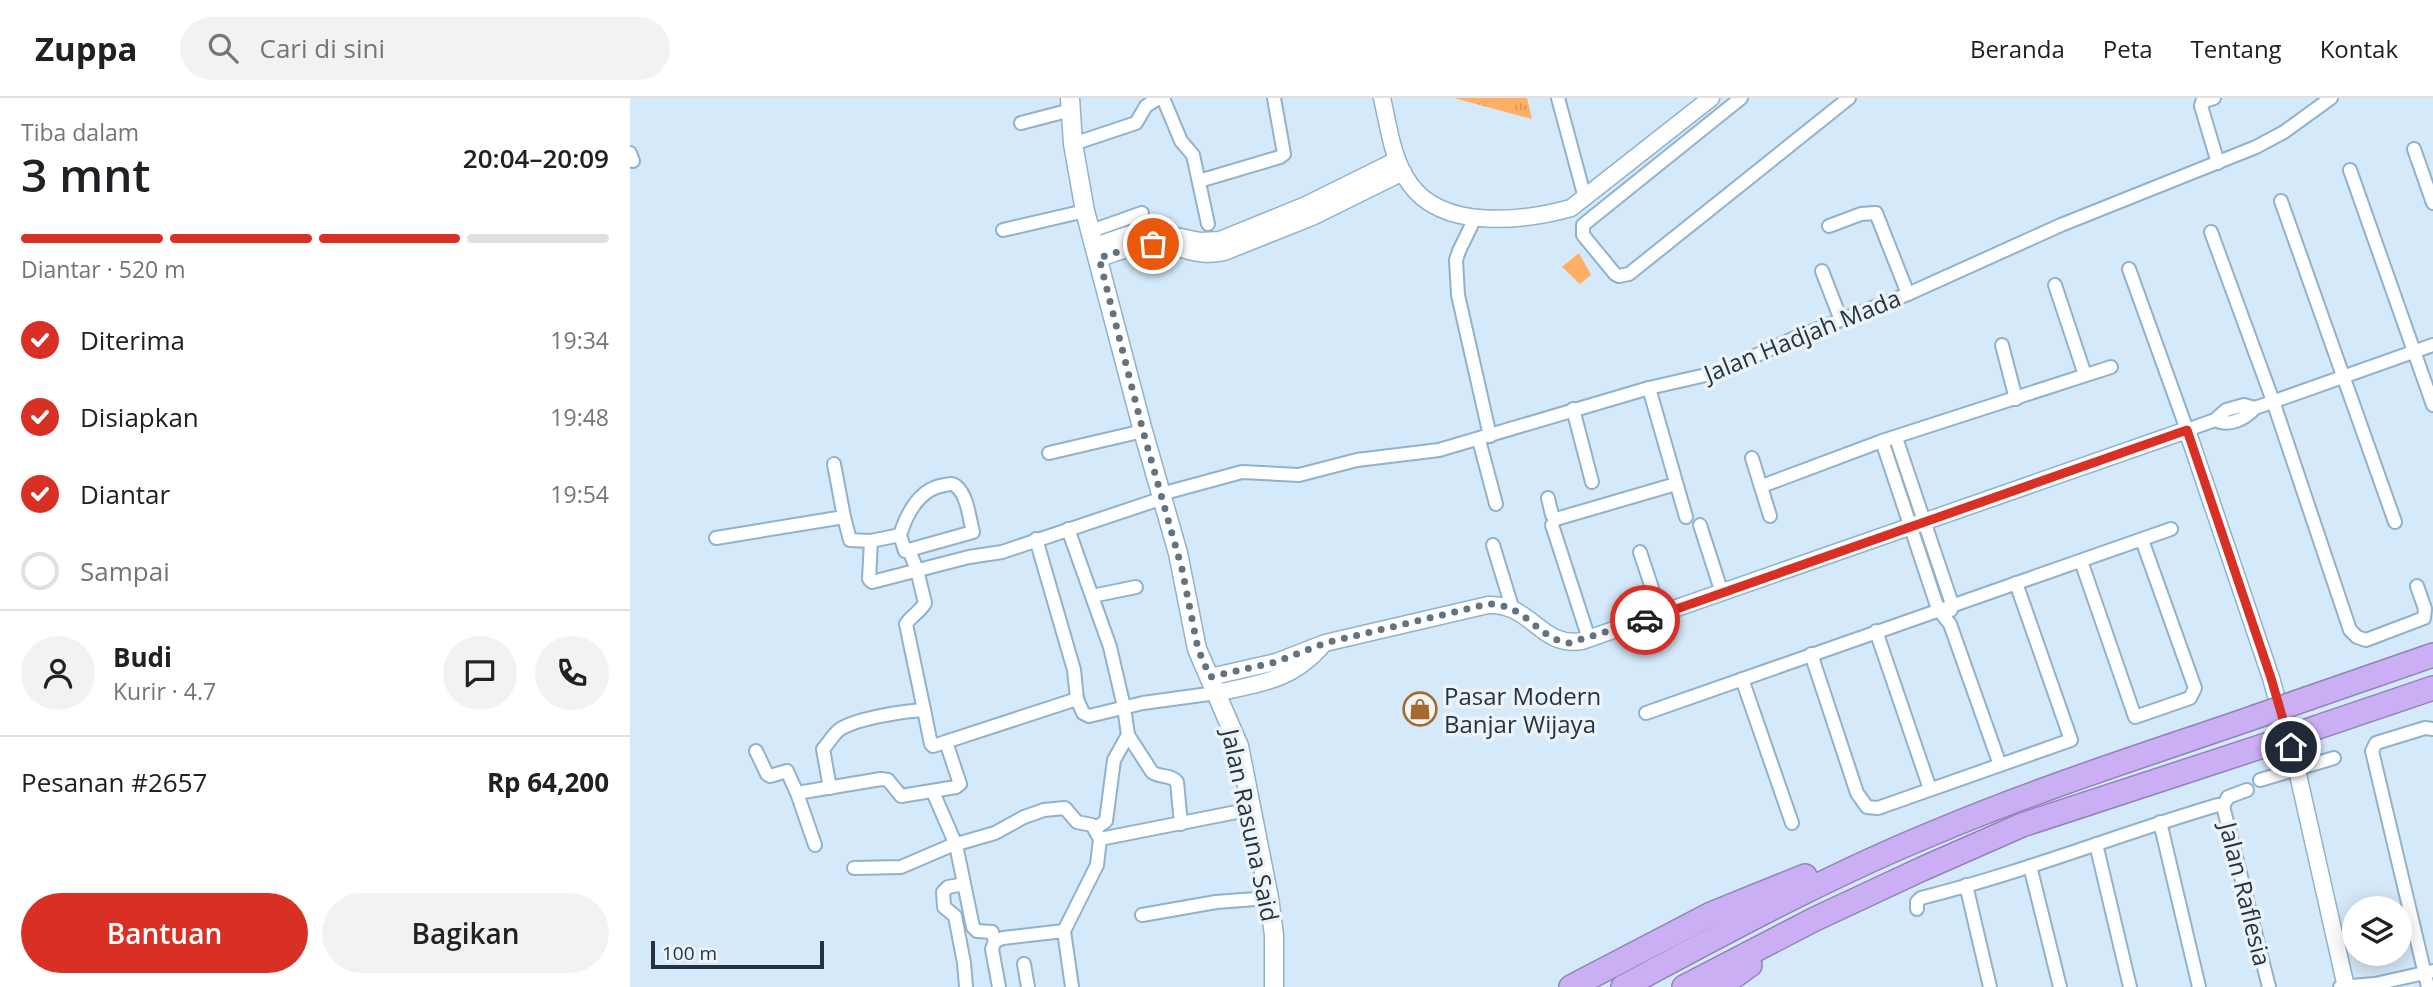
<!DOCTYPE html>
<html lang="id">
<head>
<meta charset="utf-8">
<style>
  :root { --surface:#fff; --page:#f2f2f2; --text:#202124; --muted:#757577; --line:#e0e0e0; --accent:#d93025 }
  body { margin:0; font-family:"Open Sans",sans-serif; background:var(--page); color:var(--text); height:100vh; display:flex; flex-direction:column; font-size:26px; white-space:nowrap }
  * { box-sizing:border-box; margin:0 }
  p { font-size:23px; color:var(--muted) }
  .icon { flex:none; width:38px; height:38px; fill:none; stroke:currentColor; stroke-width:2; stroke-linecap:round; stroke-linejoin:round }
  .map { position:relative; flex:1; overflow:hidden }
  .drawer { display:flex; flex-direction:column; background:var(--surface); width:630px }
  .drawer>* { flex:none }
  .tools { position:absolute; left:1712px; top:798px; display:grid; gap:14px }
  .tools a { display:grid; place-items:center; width:70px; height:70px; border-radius:50%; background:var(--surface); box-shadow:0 4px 18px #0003; font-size:35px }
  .scale { position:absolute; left:21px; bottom:18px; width:173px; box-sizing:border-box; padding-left:7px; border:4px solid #26333e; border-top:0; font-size:19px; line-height:24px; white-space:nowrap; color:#26333e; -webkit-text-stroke:5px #edf4f9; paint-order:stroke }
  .pin { position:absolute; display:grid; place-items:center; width:60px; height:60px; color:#fff; margin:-30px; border:4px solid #fff; border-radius:50%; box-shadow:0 2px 7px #0007 }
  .courier { position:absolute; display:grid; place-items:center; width:70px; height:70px; margin:-35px; border:5px solid #d93025; border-radius:50%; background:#fff; color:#222; box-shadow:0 2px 9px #0007 }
  .headline em { font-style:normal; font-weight:600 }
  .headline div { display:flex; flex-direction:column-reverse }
  .headline { display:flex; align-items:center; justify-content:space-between; height:119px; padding:0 21px }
  h1 { font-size:46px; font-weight:600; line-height:52px }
  .bar { display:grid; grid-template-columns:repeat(4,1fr); gap:10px 7px; align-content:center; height:84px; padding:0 21px }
  .bar i { height:9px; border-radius:5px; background:var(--line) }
  .bar .on { background:var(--accent) }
  .bar p { grid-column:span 4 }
  .line { display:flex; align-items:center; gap:18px; padding:0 21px; border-top:2px solid var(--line) }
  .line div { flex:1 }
  .round { display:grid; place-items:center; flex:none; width:74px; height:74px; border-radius:37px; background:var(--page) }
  ol { padding:0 21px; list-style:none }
  li { display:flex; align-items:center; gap:21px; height:77px }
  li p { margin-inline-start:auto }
  li .icon { padding:7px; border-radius:50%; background:var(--accent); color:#fff; stroke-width:4 }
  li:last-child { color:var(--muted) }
  li i { width:38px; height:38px; border:4px solid var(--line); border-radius:50% }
  .primary-button { display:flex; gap:14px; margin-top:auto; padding:14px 21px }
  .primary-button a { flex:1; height:80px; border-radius:42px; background:var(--accent); color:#fff; font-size:28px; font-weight:600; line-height:80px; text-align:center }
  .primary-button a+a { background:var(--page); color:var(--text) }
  header { display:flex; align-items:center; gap:42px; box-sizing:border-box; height:98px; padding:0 35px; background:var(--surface); border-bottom:2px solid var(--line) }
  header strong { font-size:33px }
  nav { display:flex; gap:38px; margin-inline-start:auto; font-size:24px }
  .search { width:490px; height:63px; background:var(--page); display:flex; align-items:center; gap:18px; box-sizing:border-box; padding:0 24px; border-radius:38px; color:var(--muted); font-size:26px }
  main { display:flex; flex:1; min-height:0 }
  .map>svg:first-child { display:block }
</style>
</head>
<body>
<header>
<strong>Zuppa</strong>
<div class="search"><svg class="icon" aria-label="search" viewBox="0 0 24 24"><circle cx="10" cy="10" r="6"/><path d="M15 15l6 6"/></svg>Cari di sini</div>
<nav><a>Beranda</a><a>Peta</a><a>Tentang</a><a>Kontak</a></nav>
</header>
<main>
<section class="drawer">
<div class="headline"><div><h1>3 mnt</h1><p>Tiba dalam</p></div><em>20:04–20:09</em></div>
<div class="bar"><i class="on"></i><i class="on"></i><i class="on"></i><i></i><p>Diantar · 520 m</p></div>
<ol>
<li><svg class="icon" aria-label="check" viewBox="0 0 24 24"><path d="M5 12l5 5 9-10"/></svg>Diterima<p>19:34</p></li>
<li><svg class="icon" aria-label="check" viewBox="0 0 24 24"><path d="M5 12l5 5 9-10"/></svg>Disiapkan<p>19:48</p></li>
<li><svg class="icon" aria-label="check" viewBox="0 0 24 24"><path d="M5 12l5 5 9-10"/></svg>Diantar<p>19:54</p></li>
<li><i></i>Sampai</li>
</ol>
<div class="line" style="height:126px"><a class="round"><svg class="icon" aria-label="person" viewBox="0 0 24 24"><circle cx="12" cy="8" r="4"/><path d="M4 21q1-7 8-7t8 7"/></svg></a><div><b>Budi</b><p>Kurir · 4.7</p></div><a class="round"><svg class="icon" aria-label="chat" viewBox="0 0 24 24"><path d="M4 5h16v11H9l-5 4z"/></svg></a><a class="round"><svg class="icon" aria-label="phone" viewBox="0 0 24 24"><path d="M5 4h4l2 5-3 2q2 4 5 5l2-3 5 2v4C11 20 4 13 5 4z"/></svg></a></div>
<div class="line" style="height:91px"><div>Pesanan #2657</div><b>Rp 64,200</b></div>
<div class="primary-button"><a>Bantuan</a><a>Bagikan</a></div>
</section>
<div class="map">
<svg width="1803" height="889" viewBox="0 0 1803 889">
  <defs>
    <pattern id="grass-tufts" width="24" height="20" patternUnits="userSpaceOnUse" patternTransform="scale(1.75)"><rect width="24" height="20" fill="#ffaf63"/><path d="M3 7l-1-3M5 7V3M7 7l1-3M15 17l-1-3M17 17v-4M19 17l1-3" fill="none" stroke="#da9757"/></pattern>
  </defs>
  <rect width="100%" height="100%" fill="#d4e9f9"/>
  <polygon fill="url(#grass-tufts)" points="824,0 897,0 902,21"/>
  <polygon fill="#ffaf63" points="949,155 961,177 950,186 932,169"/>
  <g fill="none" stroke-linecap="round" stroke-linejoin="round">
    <defs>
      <g id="minor">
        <polyline points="533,0 551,43 563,57 578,126"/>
        <polyline points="928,0 955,100"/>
        <polyline points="1111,0 953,127 953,137 985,176 989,178 999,176 1219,0"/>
        <polyline points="1584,0 1572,4 1571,8 1588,65"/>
        <polyline points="391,25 441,12"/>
        <polyline points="443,46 506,25 516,8 529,0"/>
        <polyline points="1784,51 1803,105"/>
        <polyline points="0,55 3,63"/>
        <polyline points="1720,72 1803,307"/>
        <polyline points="569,83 650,59 654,56 644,0"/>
        <polyline points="1651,103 1765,424"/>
        <polyline points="845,120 829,153 826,162 828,197 860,338"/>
        <polyline points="1199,128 1231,116 1246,115 1278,196"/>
        <polyline points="373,132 455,113"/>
        <polyline points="461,133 512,115"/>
        <polyline points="1581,134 1643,303 1720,532 1727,539 1736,542 1794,520 1795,511 1787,488"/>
        <polyline points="1499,171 1557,332 1585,322 1596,312 1614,307 1625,310"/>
        <polyline points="1192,173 1211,222"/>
        <polyline points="1425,187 1455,277"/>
        <polyline points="1372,247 1386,301"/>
        <polyline points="1019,290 1056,419"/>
        <polyline points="943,311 962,384"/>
        <path d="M1585,322C1599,329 1615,321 1625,310L1803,247"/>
        <polyline points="1266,340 1322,506 1321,512"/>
        <polyline points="849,342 866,406"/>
        <polyline points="1252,343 1308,511 1320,526 1370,667"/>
        <polyline points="419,355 513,333"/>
        <polyline points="1122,360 1140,418"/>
        <polyline points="204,366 214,419"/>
        <polyline points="1132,388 1252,343 1481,269"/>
        <polyline points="531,396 612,374 669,377 727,362 809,352 1019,290 1089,274 1167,239 1278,196 1431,127 1626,49 1654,34 1701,0"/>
        <polyline points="918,400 922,417 926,421 1046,386"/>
        <polyline points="922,427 959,541"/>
        <polyline points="1070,427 1092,495"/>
        <path d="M438,431L480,549L494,609L498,637L522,674C530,680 541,676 547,684L551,726"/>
        <polyline points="86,440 214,419 220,442 241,443 239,481 242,484 339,459 372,454 533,400"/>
        <polyline points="406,441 444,572 447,601 453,615 459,618 513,605 586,595"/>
        <path d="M241,443L270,437L275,453L343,434C339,420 338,398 326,388C321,385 320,386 315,387C290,390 277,415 270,437"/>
        <polyline points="863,447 882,509"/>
        <polyline points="1010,454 1031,517"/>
        <polyline points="1451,463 1505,619 1560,600 1565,590 1512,442"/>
        <polyline points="462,498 506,489"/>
        <polyline points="1246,533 1300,691"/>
        <polyline points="1181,556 1227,695 1237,709 1248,710 1441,642 1386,485"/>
        <polyline points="1112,581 1162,725"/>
        <polyline points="294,612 301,646 303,648 447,601"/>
        <polyline points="1016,615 1541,431"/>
        <polyline points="126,653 137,676 140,678 157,673 167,695 185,747"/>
        <polyline points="1630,682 1704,660"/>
        <path d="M200,690L193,651C200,644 203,635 212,630C230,620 274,613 294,612L276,526C281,518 290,514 295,505L287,472L279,452"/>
        <polyline points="303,694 326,747 343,829 347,833 362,834 365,843 362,851 369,889"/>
        <polyline points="167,695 251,681 258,682 271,698 326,689 330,686 316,644"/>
        <polyline points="1593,708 1598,699 1617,692"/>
        <polyline points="1530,724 1569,889"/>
        <polyline points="466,730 476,723 484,662 498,637"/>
        <polyline points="470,741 622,711"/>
        <polyline points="1466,746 1500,889"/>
        <polyline points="1400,768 1430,889"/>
        <polyline points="224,770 271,769 320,748 365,735 394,719 414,712 435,710 447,724 462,727 470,741 467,767 434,833 442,889"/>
        <polyline points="334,786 318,789 313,794 314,809 325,818 334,865 336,889"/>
        <polyline points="1336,787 1360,889"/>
        <path d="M1287,811V804L1291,800C1392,775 1489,736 1588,707L1593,708L1639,889"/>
        <polyline points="512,817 586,804 639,800"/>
        <polyline points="365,843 373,840 434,833"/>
        <polyline points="394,866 398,889"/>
        <polyline points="1710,889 1745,886 1803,873"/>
        <polyline points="1798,889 1742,653 1746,645 1795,630 1803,631"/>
      </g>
      <g id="tertiary">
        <path d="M752,0C759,29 762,62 780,86C813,133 894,123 941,110L1081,0"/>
        <polyline points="465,148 497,137 522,133 570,143 590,142 676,107 767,62"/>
        <path d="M469,160C486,155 504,147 523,146C549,146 566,161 594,154L682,119L773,74"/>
        <path d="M580,579L646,564L695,545L858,507C902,505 910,550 952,543L1557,332L1641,580L1667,672L1716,889"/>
        <path d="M586,595C630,585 659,584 691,549"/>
      </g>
      <polyline id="secondary" points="440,0 443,46 455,113 513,333 548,455 567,551 609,648 639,800 644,837 644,889"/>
      <g id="motorway">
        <polyline points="1679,600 1803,557"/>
        <polyline points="1688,629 1803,590"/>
        <polyline points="941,889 1081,816 1175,778"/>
        <path d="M993,889C1096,834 1198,778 1306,734C1410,690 1518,656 1625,619"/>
        <polyline points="1054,889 1185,821 1292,771 1392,727 1636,647"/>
        <polyline points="1089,889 1120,867"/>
      </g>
    </defs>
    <use href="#minor" stroke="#90b2cc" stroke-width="16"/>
    <use href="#tertiary" stroke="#90b2cc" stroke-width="19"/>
    <use href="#secondary" stroke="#90b2cc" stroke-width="21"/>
    <use href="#motorway" stroke="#9184b5" stroke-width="26"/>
    <use href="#minor" stroke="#fff" stroke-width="12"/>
    <use href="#tertiary" stroke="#fff" stroke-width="16"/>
    <use href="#secondary" stroke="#fff" stroke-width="18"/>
    <use href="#motorway" stroke="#cbaff5" stroke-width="23"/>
    <defs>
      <g id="motorway-bridge">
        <polyline points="1625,619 1679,600"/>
        <polyline points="1636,647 1688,629"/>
      </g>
    </defs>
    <use href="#motorway-bridge" stroke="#9184b5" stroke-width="26" stroke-linecap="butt"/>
    <use href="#motorway-bridge" stroke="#cbaff5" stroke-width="23"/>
  </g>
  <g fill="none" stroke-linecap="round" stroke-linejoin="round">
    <path stroke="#63737f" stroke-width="7" stroke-dasharray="0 12.6" d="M523,146L500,150L469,160L513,333L552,471L568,551L580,579L646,564L695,545L858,506C897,506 907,541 939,545L1015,522"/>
    <polyline stroke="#d93025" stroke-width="9" points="1015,522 1557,332 1641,580 1661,649"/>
  </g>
  <defs>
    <symbol id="shop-ring" viewBox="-11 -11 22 22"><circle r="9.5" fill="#edf4f9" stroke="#a6692d" stroke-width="1.5"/><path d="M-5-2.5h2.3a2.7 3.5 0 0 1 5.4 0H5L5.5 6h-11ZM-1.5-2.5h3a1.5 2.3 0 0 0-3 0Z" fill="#a6692d"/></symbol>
  </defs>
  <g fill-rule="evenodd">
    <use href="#shop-ring" x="771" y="592" width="38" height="38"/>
  </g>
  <g text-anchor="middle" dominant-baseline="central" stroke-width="7" stroke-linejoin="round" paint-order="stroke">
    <g font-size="24" fill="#26333e" stroke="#edf4f9">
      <text transform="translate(1172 237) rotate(-22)">Jalan Hadjah Mada</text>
      <text transform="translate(621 727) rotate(78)">Jalan Rasuna Said</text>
      <text transform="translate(1616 796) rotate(76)">Jalan Raflesia</text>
    </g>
    <g font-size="24" fill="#26333e" stroke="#edf4f9" text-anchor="start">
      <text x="814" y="597">Pasar Modern<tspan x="814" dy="28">Banjar Wijaya</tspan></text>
    </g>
  </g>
</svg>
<div class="tools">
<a><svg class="icon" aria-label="layers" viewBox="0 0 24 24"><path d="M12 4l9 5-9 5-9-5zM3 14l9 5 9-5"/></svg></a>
</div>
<div class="scale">100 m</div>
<div class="pin" style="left:523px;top:146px;background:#ea580c"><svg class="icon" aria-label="bag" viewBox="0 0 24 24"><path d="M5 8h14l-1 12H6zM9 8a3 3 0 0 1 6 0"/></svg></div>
<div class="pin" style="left:1661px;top:649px;background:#1f2937"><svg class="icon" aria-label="home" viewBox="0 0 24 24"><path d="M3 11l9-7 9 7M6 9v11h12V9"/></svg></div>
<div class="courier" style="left:1015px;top:522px"><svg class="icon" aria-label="car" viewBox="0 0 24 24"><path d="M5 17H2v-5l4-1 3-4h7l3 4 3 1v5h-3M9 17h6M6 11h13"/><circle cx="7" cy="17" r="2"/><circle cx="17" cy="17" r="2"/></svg></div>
</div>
</main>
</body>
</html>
